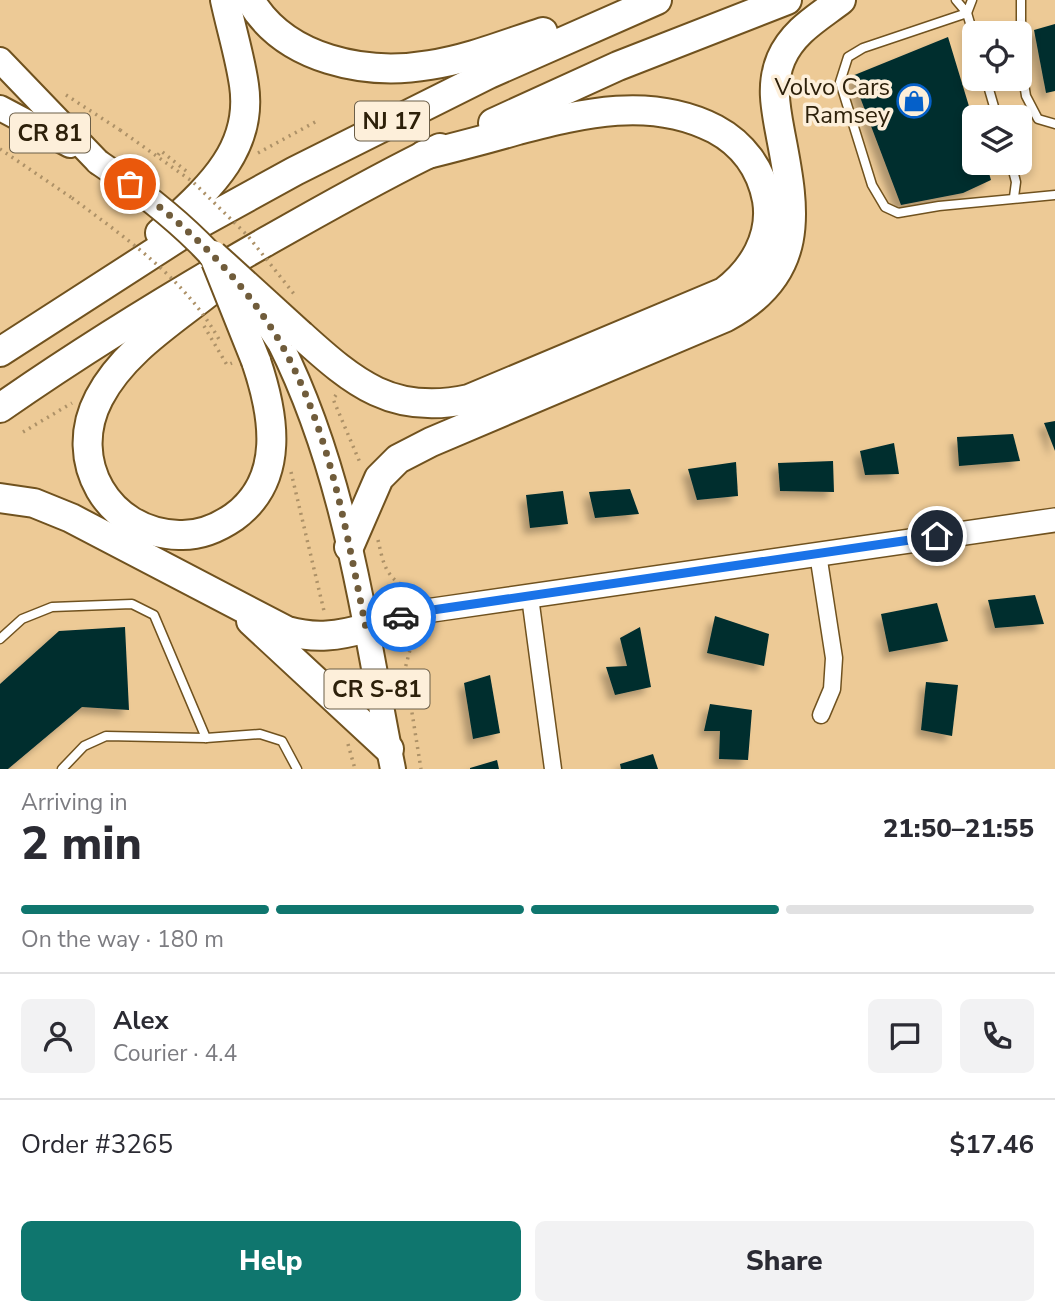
<!DOCTYPE html>
<html lang="en">
<head>
<meta charset="utf-8">
<style>
  :root { --surface:#fff; --page:#f2f2f3; --text:#2b2b33; --muted:#7c7c81; --line:#e1e1e2; --accent:#0f766e }
  body { margin:0; font-family:"Nunito Sans",sans-serif; background:var(--page); color:var(--text); height:100vh; display:flex; flex-direction:column; font-size:26px; white-space:nowrap }
  * { box-sizing:border-box; margin:0 }
  p { font-size:23px; color:var(--muted) }
  .icon { flex:none; width:38px; height:38px; fill:none; stroke:currentColor; stroke-width:2; stroke-linecap:round; stroke-linejoin:round }
  .map { position:relative; height:769px; overflow:hidden }
  .sheet { display:flex; flex-direction:column; background:var(--surface); flex:1 }
  .sheet>* { flex:none }
  .buttons { position:absolute; left:962px; top:21px; display:grid; gap:14px }
  .buttons a { display:grid; place-items:center; width:70px; height:70px; border-radius:10px; background:var(--surface); box-shadow:0 4px 10px #0003; font-size:35px }
  .pin { position:absolute; display:grid; place-items:center; width:60px; height:60px; color:#fff; margin:-30px; border:4px solid #fff; border-radius:50%; box-shadow:0 2px 7px #0007 }
  .courier { position:absolute; display:grid; place-items:center; width:70px; height:70px; margin:-35px; border:5px solid #1a73e8; border-radius:50%; background:#fff; color:#222; box-shadow:0 2px 9px #0007 }
  .summary em { font-style:normal; font-weight:800 }
  .summary div { display:flex; flex-direction:column-reverse }
  .summary { display:flex; align-items:center; justify-content:space-between; height:119px; padding:0 21px }
  h1 { font-size:46px; font-weight:800; line-height:52px }
  .bar { display:grid; grid-template-columns:repeat(4,1fr); gap:10px 7px; align-content:center; height:84px; padding:0 21px }
  .bar i { height:9px; border-radius:5px; background:var(--line) }
  .bar .on { background:var(--accent) }
  .bar p { grid-column:span 4 }
  .line { display:flex; align-items:center; gap:18px; padding:0 21px; border-top:2px solid var(--line) }
  .line div { flex:1 }
  .round { display:grid; place-items:center; flex:none; width:74px; height:74px; border-radius:10px; background:var(--page) }
  .button { display:flex; gap:14px; margin-top:auto; padding:14px 21px }
  .button a { flex:1; height:80px; border-radius:10px; background:var(--accent); color:#fff; font-size:28px; font-weight:800; line-height:80px; text-align:center }
  .button a+a { background:var(--page); color:var(--text) }
  .map>svg:first-child { display:block }
</style>
</head>
<body>
<div class="map">
<svg width="1055" height="769" viewBox="0 0 1055 769">
  <defs>
    <filter id="shadow"><feDropShadow dx="-6" dy="6" stdDeviation="3.5" flood-color="#0004"/></filter>
  </defs>
  <rect width="100%" height="100%" fill="#edca96"/>
  <g fill="#002d2f" filter="url(#shadow)">
    <polygon points="1055,24 1055,91 1046,93 1034,30"/>
    <polygon points="948,37 975,126 975,163 986,163 991,180 963,193 901,205 852,76"/>
    <polygon points="1055,421 1055,451 1044,423"/>
    <polygon points="1013,434 1020,461 959,466 957,437"/>
    <polygon points="894,443 899,474 865,475 860,451"/>
    <polygon points="833,461 834,492 780,491 778,463"/>
    <polygon points="736,462 738,496 697,500 688,469"/>
    <polygon points="630,489 639,514 595,518 589,492"/>
    <polygon points="563,491 568,524 530,528 526,495"/>
    <polygon points="1035,595 1044,624 995,628 988,600"/>
    <polygon points="937,603 948,641 889,652 881,614"/>
    <polygon points="715,616 769,634 764,666 707,653"/>
    <polygon points="125,627 129,710 82,707 8,769 0,769 0,684 59,631"/>
    <polygon points="640,627 651,687 615,695 606,667 627,666 620,638"/>
    <polygon points="490,675 500,733 473,739 464,683"/>
    <polygon points="926,682 958,685 952,736 921,730"/>
    <polygon points="710,704 752,710 748,760 719,759 720,731 704,731"/>
    <polygon points="653,754 658,769 621,769 620,764"/>
    <polygon points="497,760 499,769 470,769 470,768"/>
  </g>
  <g fill="none" stroke-linecap="round" stroke-linejoin="round">
    <defs>
      <g id="lane">
        <polyline points="956,0 967,13 972,0"/>
        <polyline points="1021,0 1021,64 1026,96 1038,119 1055,124"/>
        <polyline points="975,40 967,13 863,48 848,57 840,82 872,185 885,207 898,213 939,206 1055,195"/>
        <polyline points="986,79 997,117"/>
        <polyline points="1011,163 1016,182 1014,197"/>
        <polyline points="0,639 22,619 52,607 132,604 154,615 206,738"/>
        <polyline points="62,769 84,746 106,736 206,738 260,734 282,741 297,769"/>
      </g>
      <g id="street">
        <polyline points="818,554 834,658 832,689 821,715"/>
        <polyline points="530,597 553,769"/>
      </g>
      <polyline id="secondary" points="366,628 419,612 1055,520"/>
      <g id="primary">
        <polyline points="0,60 98,162"/>
        <polyline points="0,108 70,145"/>
        <path d="M280,343C347,477 364,624 393,769"/>
      </g>
      <g id="highway">
        <path d="M250,0C285,60 366,76 430,65C469,59 506,44 543,32"/>
        <polyline points="493,123 618,66 787,0"/>
        <path d="M160,233C204,192 254,152 244,85C240,57 231,28 225,0"/>
        <path d="M209,292C170,323 123,352 99,398C66,461 108,533 179,535C199,536 218,528 234,517C286,479 274,414 256,361"/>
        <path d="M301,335C354,383 393,416 469,399L724,292C753,270 773,237 767,200C761,169 743,144 715,129C651,96 583,113 518,130C487,139 456,147 424,155"/>
        <polyline points="0,352 197,225 295,171 489,74 657,0"/>
        <path d="M0,408C86,348 176,293 267,241C324,209 381,176 440,148"/>
        <path d="M0,498L34,503L71,518L287,631C315,639 339,636 366,628"/>
        <path d="M349,547L379,478L398,459L431,442L726,317C805,274 796,214 781,137C776,110 770,85 781,59C793,31 819,17 841,0"/>
        <polyline points="251,621 389,749"/>
      </g>
    </defs>
    <use href="#lane" stroke="#70521f" stroke-width="11"/>
    <use href="#street" stroke="#70521f" stroke-width="19"/>
    <use href="#secondary" stroke="#70521f" stroke-width="26"/>
    <use href="#primary" stroke="#70521f" stroke-width="28"/>
    <use href="#highway" stroke="#70521f" stroke-width="32"/>
    <g stroke="#ad9167" stroke-width="3.5" stroke-dasharray="2 5" stroke-linecap="butt">
      <polyline points="66,95 120,130"/>
      <polyline points="0,149 72,198"/>
      <polyline points="258,153 317,121"/>
      <polyline points="158,155 161,151 190,174"/>
      <polyline points="204,326 227,365 232,363"/>
      <polyline points="336,395 333,399 361,465"/>
      <polyline points="23,432 72,403"/>
      <polyline points="291,472 324,611"/>
      <path d="M378,540C382,557 384,573 399,583L401,595"/>
      <polyline points="409,637 411,646 405,669 421,769"/>
      <polyline points="348,744 355,769"/>
    </g>
    <use href="#lane" stroke="#fff" stroke-width="8"/>
    <use href="#street" stroke="#fff" stroke-width="16"/>
    <use href="#secondary" stroke="#fff" stroke-width="23"/>
    <use href="#primary" stroke="#fff" stroke-width="24"/>
    <use href="#highway" stroke="#fff" stroke-width="28"/>
    <defs>
      <path id="primary-bridge" d="M98,162C178,216 226,262 280,343"/>
      <g id="highway-bridge">
        <polyline points="213,255 301,335"/>
        <polyline points="216,261 256,361"/>
      </g>
    </defs>
    <use href="#primary-bridge" stroke="#70521f" stroke-width="28" stroke-linecap="butt"/>
    <use href="#highway-bridge" stroke="#70521f" stroke-width="32" stroke-linecap="butt"/>
    <g stroke="#ad9167" stroke-width="3.5" stroke-dasharray="2 5" stroke-linecap="butt">
      <polyline points="120,130 193,182 248,236 294,294"/>
      <path d="M72,198C127,239 188,281 221,343"/>
    </g>
    <use href="#primary-bridge" stroke="#fff" stroke-width="24"/>
    <use href="#highway-bridge" stroke="#fff" stroke-width="28"/>
  </g>
  <g fill="none" stroke-linecap="round" stroke-linejoin="round">
    <path stroke="#705c3b" stroke-width="7" stroke-dasharray="0 12.6" d="M130,184C189,228 242,278 280,342C330,429 346,531 366,628L401,617"/>
    <polyline stroke="#1a73e8" stroke-width="9" points="401,617 419,612 937,536"/>
  </g>
  <defs>
    <symbol id="shop-ring" viewBox="-11 -11 22 22"><circle r="9.5" fill="#fdefda" stroke="#0560c9" stroke-width="1.5"/><path d="M-5-2.5h2.3a2.7 3.5 0 0 1 5.4 0H5L5.5 6h-11ZM-1.5-2.5h3a1.5 2.3 0 0 0-3 0Z" fill="#0560c9"/></symbol>
  </defs>
  <g fill-rule="evenodd">
    <use href="#shop-ring" x="895" y="82" width="38" height="38"/>
  </g>
  <g text-anchor="middle" dominant-baseline="central" stroke-width="7" stroke-linejoin="round" paint-order="stroke">
    <g fill="#fdefda" stroke="#6b5e48" stroke-width="2">
      <rect x="355" y="101.5" width="74" height="39" rx="5"/>
      <rect x="10" y="113.5" width="80" height="39" rx="5"/>
      <rect x="324.5" y="669.5" width="105" height="39" rx="5"/>
    </g>
    <g font-size="23" font-weight="bold" fill="#2d200a">
      <text x="392" y="121">NJ 17</text>
      <text x="50" y="133">CR 81</text>
      <text x="377" y="689">CR S-81</text>
    </g>
    <g font-size="24" fill="#2d200a" stroke="#fdefda" text-anchor="end">
      <text x="890" y="87">Volvo Cars<tspan x="890" dy="28">Ramsey</tspan></text>
    </g>
  </g>
</svg>
<div class="buttons">
<a><svg class="icon" aria-label="locate" viewBox="0 0 24 24"><circle cx="12" cy="12" r="6"/><path d="M12 2v4M12 18v4M2 12h4M18 12h4"/></svg></a>
<a><svg class="icon" aria-label="layers" viewBox="0 0 24 24"><path d="M12 4l9 5-9 5-9-5zM3 14l9 5 9-5"/></svg></a>
</div>
<div class="pin" style="left:130px;top:184px;background:#ea580c"><svg class="icon" aria-label="bag" viewBox="0 0 24 24"><path d="M5 8h14l-1 12H6zM9 8a3 3 0 0 1 6 0"/></svg></div>
<div class="pin" style="left:937px;top:536px;background:#1f2937"><svg class="icon" aria-label="home" viewBox="0 0 24 24"><path d="M3 11l9-7 9 7M6 9v11h12V9"/></svg></div>
<div class="courier" style="left:401px;top:617px"><svg class="icon" aria-label="car" viewBox="0 0 24 24"><path d="M5 17H2v-5l4-1 3-4h7l3 4 3 1v5h-3M9 17h6M6 11h13"/><circle cx="7" cy="17" r="2"/><circle cx="17" cy="17" r="2"/></svg></div>
</div>
<section class="sheet">
<div class="summary"><div><h1>2 min</h1><p>Arriving in</p></div><em>21:50–21:55</em></div>
<div class="bar"><i class="on"></i><i class="on"></i><i class="on"></i><i></i><p>On the way · 180 m</p></div>
<div class="line" style="height:126px"><a class="round"><svg class="icon" aria-label="person" viewBox="0 0 24 24"><circle cx="12" cy="8" r="4"/><path d="M4 21q1-7 8-7t8 7"/></svg></a><div><b>Alex</b><p>Courier · 4.4</p></div><a class="round"><svg class="icon" aria-label="chat" viewBox="0 0 24 24"><path d="M4 5h16v11H9l-5 4z"/></svg></a><a class="round"><svg class="icon" aria-label="phone" viewBox="0 0 24 24"><path d="M5 4h4l2 5-3 2q2 4 5 5l2-3 5 2v4C11 20 4 13 5 4z"/></svg></a></div>
<div class="line" style="height:91px"><div>Order #3265</div><b>$17.46</b></div>
<div class="button"><a>Help</a><a>Share</a></div>
</section>
</body>
</html>
